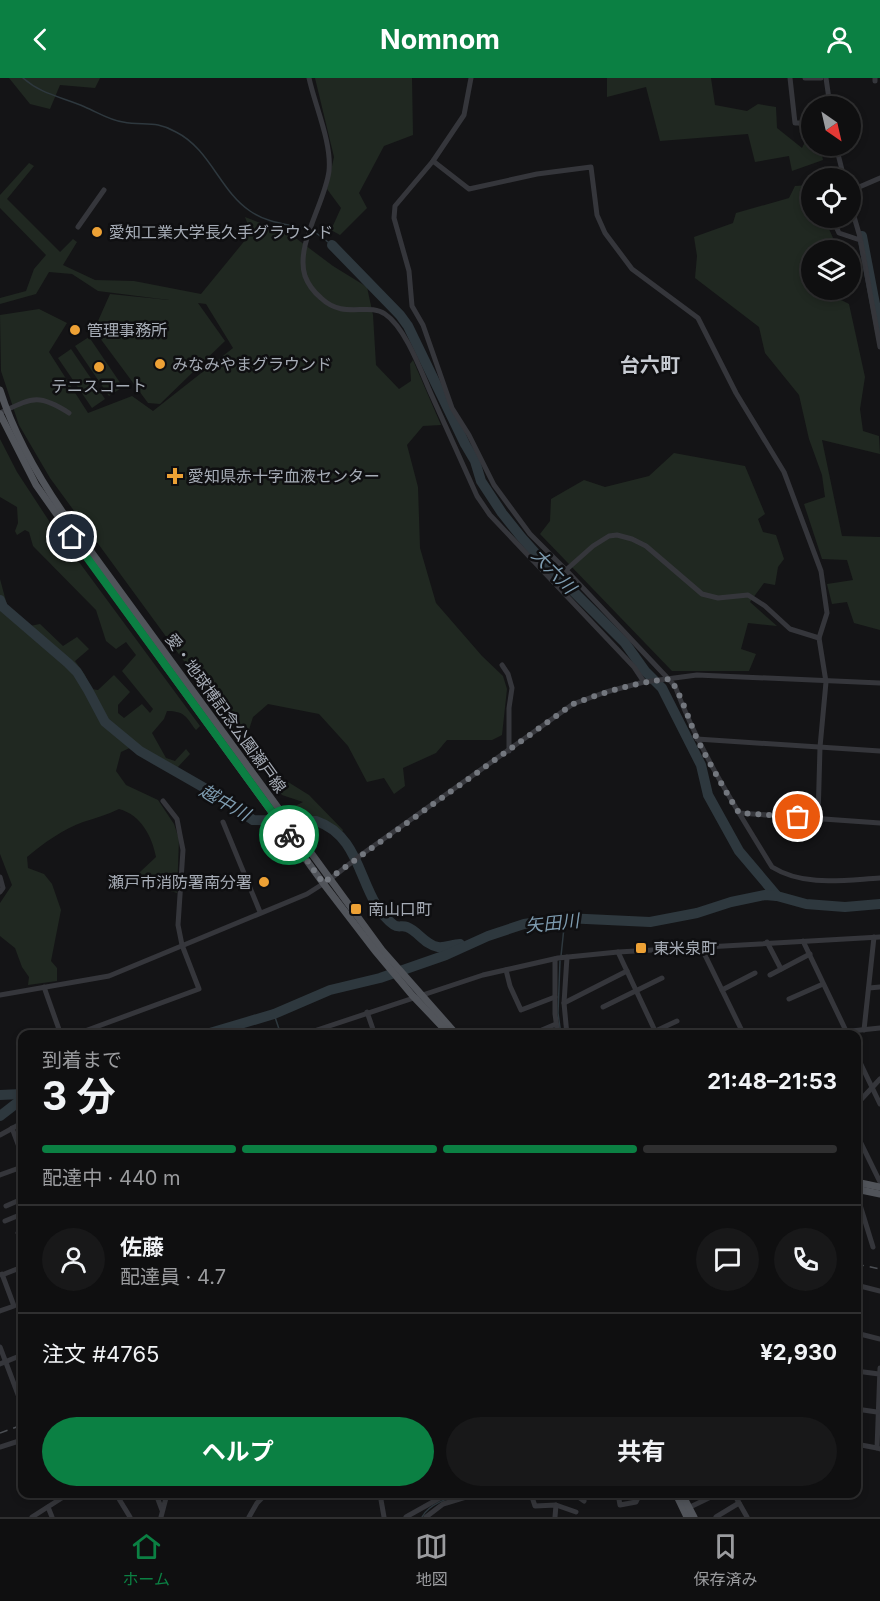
<!DOCTYPE html>
<html lang="ja">
<head>
<meta charset="utf-8">
<style>
  :root { --surface:#0f0f10; --page:#181819; --text:#f1f3f6; --muted:#9b9c9f; --line:#2f2f30; --accent:#0b8043 }
  body { margin:0; font-family:Inter,"Noto Sans JP",sans-serif; background:var(--page); color:var(--text); height:100vh; display:flex; flex-direction:column; font-size:22px; white-space:nowrap }
  * { box-sizing:border-box; margin:0 }
  p { font-size:20px; color:var(--muted) }
  .icon { flex:none; width:33px; height:33px; fill:none; stroke:currentColor; stroke-width:2; stroke-linecap:round; stroke-linejoin:round }
  .map { position:relative; flex:1; overflow:hidden }
  .drawer { position:absolute; left:18px; top:952px; width:843px; height:468px; display:flex; flex-direction:column; background:var(--surface); border-radius:12px; box-shadow:0 3px 9px #0003,0 0 0 2px var(--line) }
  .drawer>* { flex:none }
  .needle { width:39px; rotate:146deg }
  .fabs { position:absolute; left:801px; top:18px; display:grid; gap:12px }
  .fabs a { display:grid; place-items:center; width:60px; height:60px; border-radius:50%; background:var(--surface); box-shadow:0 3px 9px #0003,0 0 0 2px var(--line); font-size:30px }
  .pin { position:absolute; display:grid; place-items:center; width:51px; height:51px; color:#fff; margin:-26px; border:3px solid #fff; border-radius:50%; box-shadow:0 2px 6px #0007 }
  .courier { position:absolute; display:grid; place-items:center; width:60px; height:60px; margin:-30px; border:4px solid #0b8043; border-radius:50%; background:#fff; color:#222; box-shadow:0 2px 8px #0007 }
  .overview em { font-style:normal; font-weight:700 }
  .overview div { display:flex; flex-direction:column-reverse }
  .overview { display:flex; align-items:center; justify-content:space-between; height:102px; padding:0 24px }
  h1 { font-size:39px; font-weight:700; line-height:45px }
  .bar { display:grid; grid-template-columns:repeat(4,1fr); gap:9px 6px; align-content:center; height:72px; padding:0 24px }
  .bar i { height:8px; border-radius:4px; background:var(--line) }
  .bar .current { background:var(--accent) }
  .bar p { grid-column:span 4 }
  .line { display:flex; align-items:center; gap:15px; padding:0 24px; border-top:2px solid var(--line) }
  .line div { flex:1 }
  .round { display:grid; place-items:center; flex:none; width:63px; height:63px; border-radius:32px; background:var(--page) }
  .button { display:flex; gap:12px; margin-top:auto; padding:12px 24px }
  .button a { flex:1; height:69px; border-radius:36px; background:var(--accent); color:#fff; font-size:24px; font-weight:700; line-height:69px; text-align:center }
  .button a+a { background:var(--page); color:var(--text) }
  header { display:flex; justify-content:space-between; align-items:center; height:78px; padding:0 24px; background:var(--accent); color:#fff; font-size:27px; font-weight:700 }
  .tab-bar { display:flex; justify-content:space-around; align-items:center; height:84px; border-top:2px solid var(--line); background:var(--surface); font-size:16px; color:var(--muted) }
  .tab-bar a { display:grid; justify-items:center; gap:3px }
  .tab-bar .current { color:var(--accent) }
  .map>svg:first-child { display:block }
</style>
</head>
<body>
<header><svg class="icon" aria-label="back" viewBox="0 0 24 24"><path d="M15 5l-7 7 7 7"/></svg>Nomnom<svg class="icon" aria-label="person" viewBox="0 0 24 24"><circle cx="12" cy="8" r="4"/><path d="M4 21q1-7 8-7t8 7"/></svg></header>
<div class="map">
<svg width="880" height="1439" viewBox="0 0 880 1439">
  <rect width="100%" height="100%" fill="#141416"/>
  <g fill="#202821">
    <polygon points="9,0 100,0 95,10 60,7 50,31 30,26"/>
    <polygon points="315,0 412,0 413,57 384,68 359,115 367,130 340,157 331,152 341,130 327,111 334,79"/>
    <polygon points="607,0 711,0 715,27 747,33 758,26 776,29 777,50 802,70 805,64 811,61 812,68 820,68 823,82 792,93 789,78 755,84 748,56 660,63 646,9 607,19"/>
    <polygon points="29,85 34,88 7,121 60,174 73,161 77,164 63,187 95,202 134,203 201,216 251,155 245,139 293,158 333,188 367,209 373,237 376,287 399,311 411,303 410,286 413,282 441,347 423,348 407,367 418,409 420,470 436,525 482,578 503,598 507,611 502,657 492,662 447,662 436,675 403,690 405,708 394,716 384,700 367,704 348,668 319,636 268,626 253,639 246,661 272,694 309,717 343,752 341,757 326,743 296,737 291,730 303,724 282,717 50,400 19,347 1,293 0,237 39,231 67,245 49,274 88,335 132,318 153,333 233,270 206,226 198,225 225,263 160,326 148,325 94,252 110,216 169,222 98,213 72,196 49,194 36,216 0,226 0,220 26,213 34,191 46,177 0,130 0,117"/>
    <polygon points="810,107 812,140 824,140 838,171 812,172 812,212 822,212 849,226 865,299 860,331 863,353 879,358 880,376 822,362 842,458 880,459 880,552 854,545 847,524 832,526 827,506 853,502 847,482 822,481 804,426 825,419 822,397 809,361 799,317 765,275 759,249 695,200 697,178 694,159 733,145 736,135 789,120 795,108"/>
    <polygon points="89,259 123,309 109,318 75,268"/>
    <polygon points="71,271 105,321 92,330 58,280"/>
    <path d="M0,361L17,394L51,446L200,648L196,652C186,639 185,633 167,633L164,641L152,655L166,680L175,683L186,671L190,676L176,691L136,667L121,674L116,693L126,707L158,722L174,746L179,761L177,815L161,810L152,802H144L139,795L156,779C152,758 141,737 119,731C107,737 95,740 83,744C63,751 44,765 27,779L28,790L44,796L52,806L61,832L51,883L57,890V903L28,907L29,899L22,889L15,870L0,858V825L12,807L0,776V501L7,527L30,548L40,546L63,568L77,559L89,571L75,583L85,597L91,611L98,612L114,597L130,614L118,627V635L124,640L142,626L150,635L153,631L122,593L136,577L126,564L116,571L106,563L96,532L33,468L29,454L25,452L17,457L15,453L18,445L17,429L0,419Z"/>
    <polygon points="674,375 745,388 765,436 758,441 763,454 776,457 784,481 778,489 775,507 764,505 750,524 777,548 748,545 741,571 756,576 749,593 672,593 540,456 550,443 551,421 584,402 605,409 649,398"/>
  </g>
  <g fill="none" stroke-linecap="round" stroke-linejoin="round">
    <g stroke="#2e383e" stroke-width="1.5">
      <path d="M23,0C42,17 63,19 85,29C97,34 109,42 123,44C144,48 155,42 176,54C210,71 220,113 250,133C267,145 288,146 307,151"/>
      <polyline points="312,152 332,167"/>
      <polyline points="561,878 565,840"/>
      <polyline points="560,883 558,935 561,957"/>
      <polyline points="274,936 281,957"/>
      <path d="M422,1439C429,1426 448,1420 462,1416"/>
    </g>
    <g stroke="#2e383e" stroke-width="10">
      <polyline points="862,158 880,252"/>
      <polyline points="332,167 400,237 408,248 465,366 475,383 481,403 502,435 522,460 539,479 625,565 645,593 662,610 701,687 708,717 739,773 777,818"/>
      <path d="M0,522L3,529L68,585L77,594L88,612L105,644L140,673L215,716L253,742L316,743C365,759 358,821 394,847C398,850 402,847 407,849C418,853 425,867 438,869C445,870 453,866 460,866"/>
      <polyline points="203,957 274,936 330,912 380,900 446,877 488,858 524,846 565,840 650,844 697,835 731,824 765,817 777,818 806,826 845,829 880,826"/>
      <polyline points="0,1017 22,1016"/>
      <polyline points="0,1038 22,1021"/>
    </g>
    <g stroke="#35363b" stroke-width="5">
      <path d="M309,0C315,28 332,65 329,93C325,125 295,167 305,198C308,206 315,215 321,220C344,242 368,224 385,236C406,250 422,296 432,318C447,351 462,385 477,418L490,437L634,589L644,604"/>
      <path d="M471,0L464,37L433,83L395,128L394,140L409,193L412,228L423,247L452,330L469,357L494,407L530,456L566,492L675,608C699,673 736,730 772,789C804,809 844,802 880,800"/>
      <polyline points="790,0 795,45 799,45 812,52"/>
      <polyline points="805,0 821,0"/>
      <polyline points="826,0 830,28"/>
      <polyline points="875,0 875,3"/>
      <polyline points="836,68 844,100"/>
      <polyline points="433,83 469,111 537,96 591,89 597,137 605,155 632,191 698,240 736,315 784,394 821,493 827,535 819,560 826,604 820,669 818,741"/>
      <polyline points="850,113 880,100"/>
      <polyline points="850,125 860,159 880,269"/>
      <polyline points="832,140 839,155 860,162"/>
      <polyline points="78,149 104,112"/>
      <path d="M0,335C32,320 38,315 69,335"/>
      <polyline points="566,492 593,468 609,458 617,457 632,461 646,468 702,516 718,520 748,517 765,528 790,551 819,560"/>
      <polyline points="502,587 508,596 512,610 509,630 509,673"/>
      <polyline points="697,661 880,673"/>
      <polyline points="739,735 880,745"/>
      <polyline points="223,744 260,834"/>
      <polyline points="0,799 3,810 0,814"/>
      <polyline points="803,863 848,957"/>
      <polyline points="767,864 781,891"/>
      <polyline points="701,869 744,957"/>
      <polyline points="618,874 657,957"/>
      <polyline points="567,879 564,925 567,957"/>
      <polyline points="555,881 555,936 558,957"/>
      <polyline points="506,892 510,908 521,932 555,919"/>
      <polyline points="770,897 810,876"/>
      <polyline points="44,909 61,957"/>
      <polyline points="869,910 880,909"/>
      <polyline points="722,912 755,895"/>
      <polyline points="0,917 109,898 307,816 329,802 361,777 573,626 606,614 644,604 697,597 880,605"/>
      <polyline points="789,921 823,906"/>
      <polyline points="564,925 627,893"/>
      <polyline points="603,929 662,900"/>
      <polyline points="367,934 375,957"/>
      <polyline points="864,952 874,859"/>
      <polyline points="74,957 199,911 182,867 178,847 183,772 180,757 177,741 163,723"/>
      <polyline points="302,957 483,897 558,880 618,874 880,859"/>
      <polyline points="530,957 556,946"/>
      <polyline points="647,957 677,943"/>
      <polyline points="813,957 880,950"/>
      <polyline points="856,976 880,1026"/>
      <polyline points="856,1027 880,1001"/>
      <polyline points="12,1050 22,1077"/>
      <polyline points="856,1055 880,1104"/>
      <polyline points="0,1057 22,1045"/>
      <polyline points="0,1097 22,1089"/>
      <polyline points="856,1114 873,1169"/>
      <polyline points="6,1128 22,1121"/>
      <polyline points="5,1143 22,1136"/>
      <polyline points="18,1155 22,1153"/>
      <polyline points="2,1197 22,1189"/>
      <polyline points="856,1207 880,1213"/>
      <polyline points="0,1233 14,1228 2,1196"/>
      <polyline points="856,1255 880,1261"/>
      <polyline points="0,1269 22,1327"/>
      <polyline points="0,1286 22,1277"/>
      <polyline points="880,1290 877,1370 880,1371"/>
      <polyline points="856,1293 879,1296"/>
      <polyline points="856,1331 877,1334"/>
      <polyline points="856,1366 877,1370"/>
      <polyline points="0,1369 22,1362"/>
      <polyline points="116,1416 130,1439"/>
      <polyline points="156,1416 162,1432"/>
      <polyline points="286,1416 287,1419"/>
      <polyline points="380,1416 384,1439"/>
      <polyline points="531,1416 535,1428 556,1427 576,1434"/>
      <polyline points="574,1416 584,1423"/>
      <polyline points="618,1416 620,1427 636,1424 640,1416"/>
      <polyline points="734,1416 747,1439"/>
      <polyline points="48,1429 52,1439"/>
      <polyline points="686,1431 717,1416"/>
      <polyline points="32,1439 68,1416"/>
      <polyline points="161,1439 167,1416"/>
      <polyline points="249,1439 257,1425 266,1416"/>
      <polyline points="406,1439 447,1416"/>
      <polyline points="426,1439 443,1426 476,1416"/>
      <polyline points="555,1439 556,1427"/>
      <polyline points="716,1439 739,1425"/>
    </g>
    <g stroke="#51545a" stroke-width="7">
      <path d="M0,312C15,360 40,402 68,442L382,872L457,957"/>
      <polyline points="0,336 36,407 91,485 323,805 376,874 412,917 450,957"/>
      <polyline points="856,1104 880,1109"/>
      <polyline points="856,1111 880,1116"/>
      <polyline points="676,1416 687,1439"/>
      <polyline points="682,1416 694,1439"/>
    </g>
    <g stroke="#4c4f54" stroke-width="1.5" stroke-dasharray="8 6" stroke-linecap="butt">
      <polyline points="856,1186 880,1191"/>
      <polyline points="0,1355 22,1347"/>
    </g>
  </g>
  <g fill="none" stroke-linecap="round" stroke-linejoin="round">
    <path stroke="#73777e" stroke-width="6" stroke-dasharray="0 10.8" d="M289,757L323,805L573,626C605,614 636,604 670,601C681,616 689,642 697,661C710,686 724,711 739,735L798,739"/>
    <polyline stroke="#0b8043" stroke-width="8" points="72,459 289,757"/>
  </g>
  <g fill="#eda135" stroke="#0f0f11" stroke-width="2">
    <circle cx="97" cy="154" r="6"/>
    <circle cx="75" cy="252" r="6"/>
    <circle cx="160" cy="286" r="6"/>
    <circle cx="99" cy="289" r="6"/>
    <path d="M172 389h6v6h6v6h-6v6h-6v-6h-6v-6h6z"/>
    <circle cx="264" cy="804" r="6"/>
    <rect x="350" y="825" width="12" height="12" rx="3"/>
    <rect x="635" y="864" width="12" height="12" rx="3"/>
  </g>
  <g text-anchor="middle" dominant-baseline="central" stroke-width="5" stroke-linejoin="round" paint-order="stroke">
    <g font-size="16" fill="#a6acb6" stroke="#0f0f11" text-anchor="start">
      <text x="109" y="154">愛知工業大学長久手グラウンド</text>
      <text x="87" y="252">管理事務所</text>
      <text x="172" y="286">みなみやまグラウンド</text>
      <text x="99" y="308" text-anchor="middle">テニスコート</text>
      <text x="188" y="398">愛知県赤十字血液センター</text>
      <text x="252" y="804" text-anchor="end">瀬戸市消防署南分署</text>
      <text x="368" y="831">南山口町</text>
      <text x="653" y="870">東米泉町</text>
    </g>
    <g font-size="16" fill="#a6acb6" stroke="#0f0f11">
      <text transform="translate(226 635) rotate(54)">愛・地球博記念公園瀬戸線</text>
    </g>
    <g font-size="18" font-style="italic" fill="#7e9cb0" stroke="#0f0f11">
      <text transform="translate(554 493) rotate(46)">大六川</text>
      <text transform="translate(225 724) rotate(30)">越中川</text>
      <text transform="translate(552 845) rotate(-6)">矢田川</text>
    </g>
    <g font-size="20" font-weight="bold" fill="#c7cbd2" stroke="#0f0f11">
      <text x="650" y="287">台六町</text>
    </g>
  </g>
</svg>
<div class="fabs">
<a><svg class="needle" viewBox="-14 -14 28 28"><path d="M0-13l5 13h-10z" fill="#e53935"/><path d="M0 13l5-13h-10z" fill="#9b9c9f"/></svg></a>
<a><svg class="icon" aria-label="locate" viewBox="0 0 24 24"><circle cx="12" cy="12" r="6"/><path d="M12 2v4M12 18v4M2 12h4M18 12h4"/></svg></a>
<a><svg class="icon" aria-label="layers" viewBox="0 0 24 24"><path d="M12 4l9 5-9 5-9-5zM3 14l9 5 9-5"/></svg></a>
</div>
<div class="pin" style="left:798px;top:739px;background:#ea580c"><svg class="icon" aria-label="bag" viewBox="0 0 24 24"><path d="M5 8h14l-1 12H6zM9 8a3 3 0 0 1 6 0"/></svg></div>
<div class="pin" style="left:72px;top:459px;background:#1f2937"><svg class="icon" aria-label="home" viewBox="0 0 24 24"><path d="M3 11l9-7 9 7M6 9v11h12V9"/></svg></div>
<div class="courier" style="left:289px;top:757px"><svg class="icon" aria-label="bike" viewBox="0 0 24 24"><circle cx="6" cy="16" r="4"/><circle cx="18" cy="16" r="4"/><path d="M6 16l4-8h5l3 8M10 8l3 8H6M13 5h3"/></svg></div>
<section class="drawer">
<div class="overview"><div><h1>3 分</h1><p>到着まで</p></div><em>21:48–21:53</em></div>
<div class="bar"><i class="current"></i><i class="current"></i><i class="current"></i><i></i><p>配達中 · 440 m</p></div>
<div class="line" style="height:108px"><a class="round"><svg class="icon" aria-label="person" viewBox="0 0 24 24"><circle cx="12" cy="8" r="4"/><path d="M4 21q1-7 8-7t8 7"/></svg></a><div><b>佐藤</b><p>配達員 · 4.7</p></div><a class="round"><svg class="icon" aria-label="chat" viewBox="0 0 24 24"><path d="M4 5h16v11H9l-5 4z"/></svg></a><a class="round"><svg class="icon" aria-label="phone" viewBox="0 0 24 24"><path d="M5 4h4l2 5-3 2q2 4 5 5l2-3 5 2v4C11 20 4 13 5 4z"/></svg></a></div>
<div class="line" style="height:78px"><div>注文 #4765</div><b>¥2,930</b></div>
<div class="button"><a>ヘルプ</a><a>共有</a></div>
</section>
</div>
<nav class="tab-bar">
<a class="current"><svg class="icon" aria-label="home" viewBox="0 0 24 24"><path d="M3 11l9-7 9 7M6 9v11h12V9"/></svg>ホーム</a>
<a><svg class="icon" aria-label="map" viewBox="0 0 24 24"><path d="M3 6l6-2 6 2 6-2v14l-6 2-6-2-6 2zM9 4v14M15 6v14"/></svg>地図</a>
<a><svg class="icon" aria-label="saved" viewBox="0 0 24 24"><path d="M7 4h10v16l-5-4-5 4z"/></svg>保存済み</a>
</nav>
</body>
</html>
